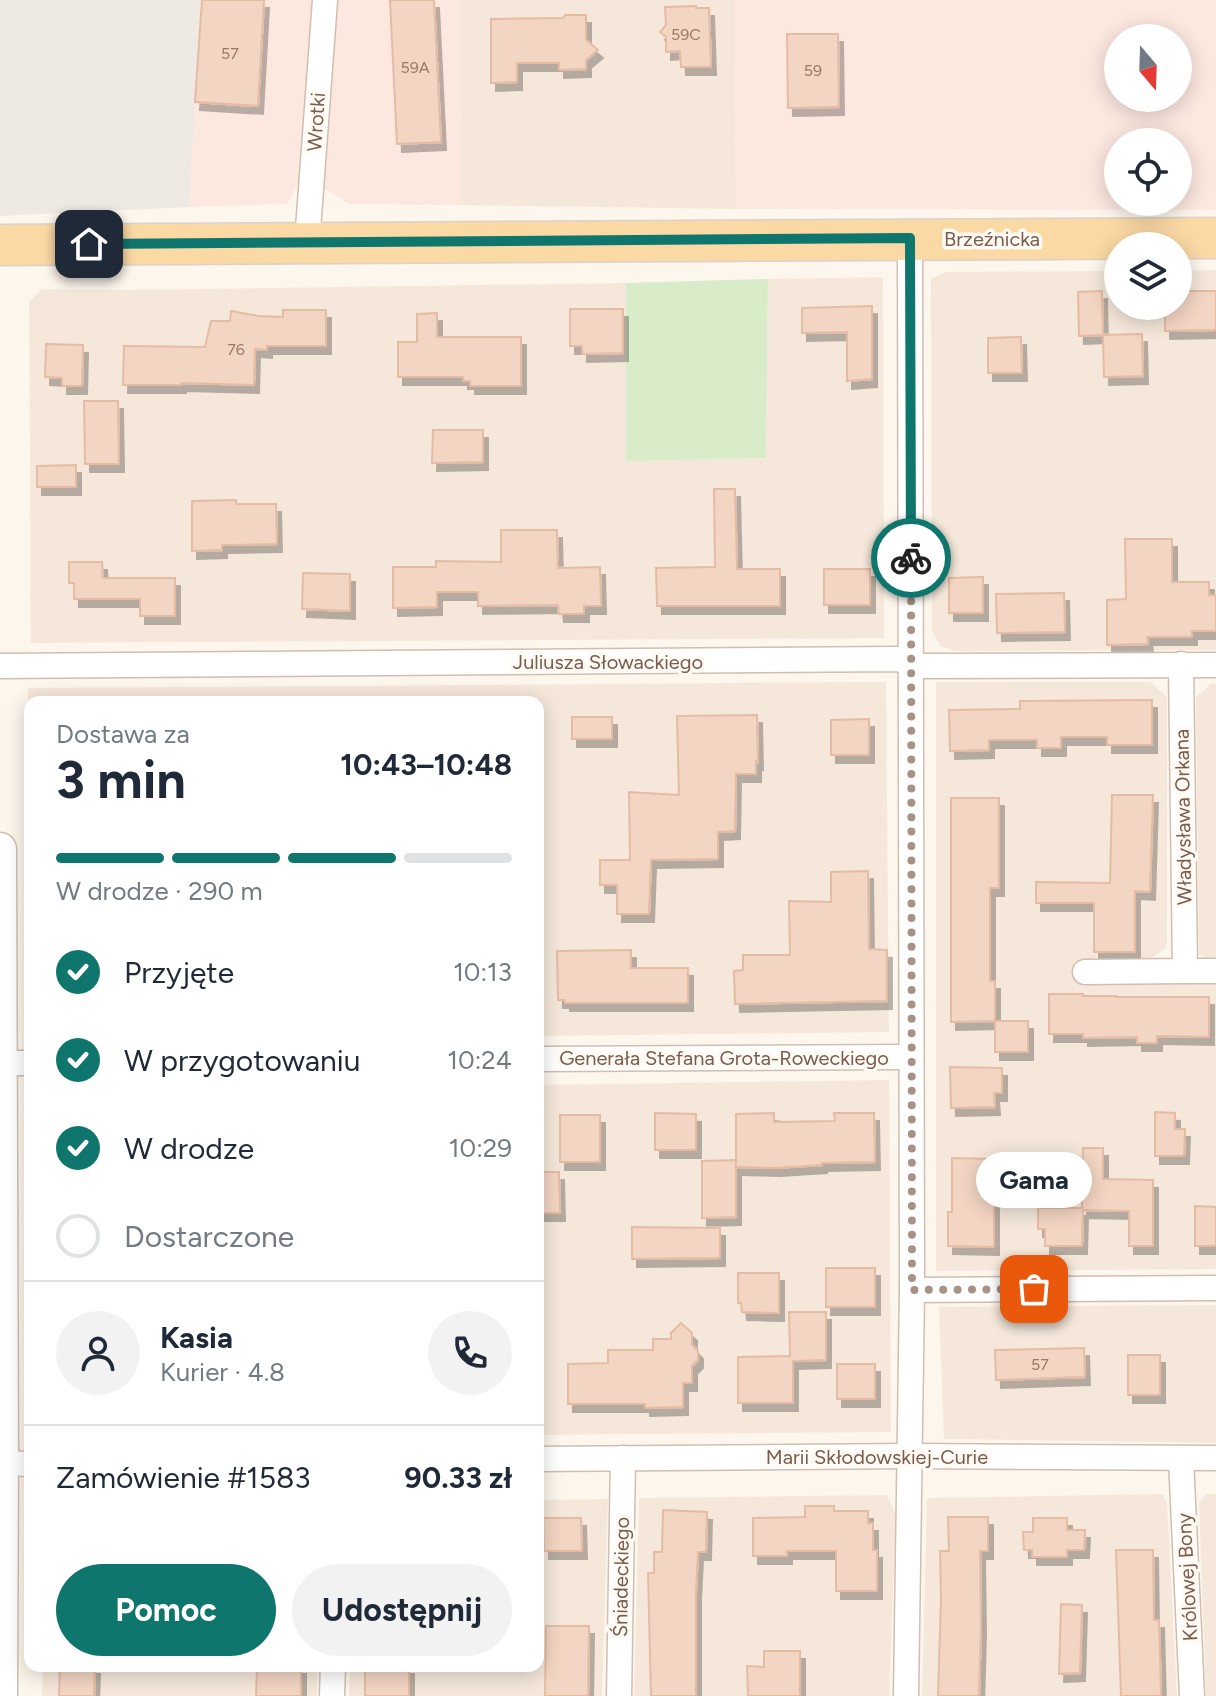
<!DOCTYPE html>
<html lang="pl">
<head>
<meta charset="utf-8">
<style>
  :root { --surface:#fff; --page:#f2f2f3; --text:#1f2937; --muted:#747a83; --line:#e0e1e3; --accent:#0f766e }
  body { margin:0; font-family:Figtree,sans-serif; background:var(--page); color:var(--text); height:100vh; display:flex; flex-direction:column; font-size:30px; white-space:nowrap }
  * { box-sizing:border-box; margin:0 }
  p { font-size:26px; color:var(--muted) }
  .icon { flex:none; width:44px; height:44px; fill:none; stroke:currentColor; stroke-width:2; stroke-linecap:round; stroke-linejoin:round }
  .map { position:relative; flex:1; overflow:hidden }
  .side { position:absolute; left:24px; top:696px; width:520px; height:976px; display:flex; flex-direction:column; background:var(--surface); border-radius:16px; box-shadow:0 4px 20px #0003 }
  .side>* { flex:none }
  .needle { width:52px; rotate:161deg }
  .buttons { position:absolute; left:1104px; top:24px; display:grid; gap:16px }
  .buttons a { display:grid; place-items:center; width:88px; height:88px; border-radius:50%; background:var(--surface); box-shadow:0 4px 20px #0003; font-size:40px }
  .pin { position:absolute; display:grid; place-items:center; width:68px; height:68px; color:#fff; margin:-34px; border-radius:16px; box-shadow:0 4px 12px #0006 }
  .courier { position:absolute; display:grid; place-items:center; width:80px; height:80px; margin:-40px; border:6px solid #0f766e; border-radius:50%; background:#fff; color:#222; box-shadow:0 2px 10px #0007 }
  .bubble { position:absolute; height:56px; border-radius:28px; background:var(--surface); box-shadow:0 4px 20px #0003; font-size:26px; font-weight:700; line-height:56px; text-align:center }
  .overview em { font-style:normal; font-weight:700 }
  .overview div { display:flex; flex-direction:column-reverse }
  .overview { display:flex; align-items:center; justify-content:space-between; height:136px; padding:0 32px }
  h1 { font-size:52px; font-weight:700; line-height:60px }
  .bar { display:grid; grid-template-columns:repeat(4,1fr); gap:12px 8px; align-content:center; height:96px; padding:0 32px }
  .bar i { height:10px; border-radius:6px; background:var(--line) }
  .bar .selected { background:var(--accent) }
  .bar p { grid-column:span 4 }
  .line { display:flex; align-items:center; gap:20px; padding:0 32px; border-top:2px solid var(--line) }
  .line div { flex:1 }
  .round { display:grid; place-items:center; flex:none; width:84px; height:84px; border-radius:42px; background:var(--page) }
  ol { padding:0 32px; list-style:none }
  li { display:flex; align-items:center; gap:24px; height:88px }
  li p { margin-inline-start:auto }
  li .icon { padding:8px; border-radius:50%; background:var(--accent); color:#fff; stroke-width:4 }
  li:last-child { color:var(--muted) }
  li i { width:44px; height:44px; border:4px solid var(--line); border-radius:50% }
  .button { display:flex; gap:16px; margin-top:auto; padding:16px 32px }
  .button a { flex:1; height:92px; border-radius:48px; background:var(--accent); color:#fff; font-size:32px; font-weight:700; line-height:92px; text-align:center }
  .button a+a { background:var(--page); color:var(--text) }
  .map>svg:first-child { display:block }
</style>
</head>
<body>
<div class="map">
<svg width="1216" height="1696" viewBox="0 0 1216 1696">
  <defs>
    <filter id="shadow"><feDropShadow dx="5" dy="8" stdDeviation="0" flood-color="#0004"/></filter>
  </defs>
  <rect width="100%" height="100%" fill="#fdf6ec"/>
  <g fill="#f5e8da">
    <polygon points="460,0 735,0 736,209 461,205"/>
    <polygon points="1216,270 1216,650 955,651 941,646 932,631 931,279 945,272 1118,271 1118,306 1178,306 1178,271"/>
    <polygon points="883,277 884,638 31,643 29,302 42,289 121,290 626,283 626,460 766,458 768,279"/>
    <polygon points="886,682 889,1032 538,1036 538,702 30,702 30,797 28,688"/>
    <polygon points="936,682 1150,682 1167,697 1167,947 1146,962 1216,981 1216,1269 936,1271"/>
    <polygon points="1211,684 1216,684 1216,961 1210,960 1199,954 1196,697"/>
    <polygon points="889,1080 891,1432 538,1435 538,1085"/>
    <polygon points="1216,1305 1216,1443 944,1439 939,1307"/>
    <polygon points="1162,1494 1167,1502 1177,1696 922,1696 927,1498"/>
    <polygon points="1206,1494 1216,1494 1216,1696 1206,1696 1199,1503"/>
    <polygon points="887,1495 896,1514 889,1696 634,1696 639,1498"/>
    <polygon points="608,1499 602,1696 349,1696 350,1666 538,1666 538,1500"/>
    <polygon points="43,1666 317,1666 317,1696 42,1696"/>
  </g>
  <g fill="#fde8e0" fill-rule="evenodd">
    <polygon points="201,0 318,0 305,171 287,204 189,207"/>
    <polygon points="335,0 460,0 461,205 349,204 319,185"/>
    <path d="M735,0H1216V210L736,209ZM1118,38H1178V98H1118ZM1118,142H1178V202H1118Z"/>
  </g>
  <polygon fill="#efe9e4" points="0,0 201,0 189,207 0,216"/>
  <polygon fill="#d8ecc9" points="768,279 766,458 626,461 626,283"/>
  <g fill="#f3d5c3" stroke="#e6bba3" stroke-width="2" filter="url(#shadow)">
    <polygon points="202,0 264,0 258,106 195,102"/>
    <polygon points="390,0 434,0 441,142 397,144"/>
    <polygon points="696,6 696,8 709,8 711,67 681,67 680,51 666,52 666,37 660,32 666,25 665,7"/>
    <polygon points="565,15 586,15 586,40 598,50 586,60 586,69 559,70 559,63 517,63 517,82 491,83 491,19 563,18"/>
    <polygon points="787,34 838,34 839,107 788,108"/>
    <polygon points="1102,291 1103,335 1079,336 1078,292"/>
    <polygon points="1178,291 1216,291 1216,330 1165,331 1165,306 1178,306"/>
    <polygon points="872,306 872,379 847,381 847,332 802,333 802,308"/>
    <polygon points="570,309 623,309 623,353 582,354 582,346 570,346"/>
    <polygon points="283,310 326,310 326,346 267,346 267,350 255,349 254,385 181,383 181,385 123,385 124,346 205,347 211,321 230,321 231,311 259,316 283,317"/>
    <polygon points="437,313 437,337 521,337 521,386 470,386 470,381 463,381 463,377 398,377 398,342 417,342 417,314"/>
    <polygon points="1142,334 1143,376 1104,377 1103,335"/>
    <polygon points="1021,337 1022,373 988,373 988,338"/>
    <polygon points="46,344 83,345 82,386 62,386 62,378 45,377"/>
    <polygon points="84,401 118,401 119,464 85,464"/>
    <polygon points="433,430 483,430 483,462 432,463"/>
    <polygon points="76,465 76,487 37,487 37,466"/>
    <polygon points="714,489 735,489 737,569 780,569 780,606 657,606 656,568 715,567"/>
    <polygon points="236,500 236,504 276,504 277,544 222,545 222,550 192,551 192,501"/>
    <polygon points="501,530 557,530 558,568 600,567 601,606 584,606 584,614 559,614 558,605 478,606 478,592 437,592 437,607 393,608 393,567 436,567 436,561 501,562"/>
    <polygon points="1125,539 1172,539 1172,582 1209,582 1209,595 1216,595 1216,631 1192,631 1192,637 1147,637 1148,644 1107,645 1107,600 1126,599"/>
    <polygon points="69,562 102,562 103,578 175,578 175,616 140,616 140,599 74,599 74,583 69,583"/>
    <rect x="824" y="569" width="46" height="36"/>
    <polygon points="303,573 350,574 350,611 302,609"/>
    <polygon points="983,577 983,613 949,613 949,578"/>
    <polygon points="1064,593 1065,632 997,633 996,594"/>
    <polygon points="1152,700 1152,745 1107,745 1107,737 1061,737 1061,748 1037,748 1037,740 989,740 989,750 950,751 949,710 1020,709 1020,701"/>
    <polygon points="757,715 758,762 756,761 756,774 736,774 735,831 718,832 718,859 651,860 649,914 617,914 617,885 600,885 600,860 630,860 629,792 679,795 677,716"/>
    <rect x="572" y="717" width="40" height="22"/>
    <polygon points="869,719 869,755 831,755 831,720"/>
    <polygon points="1112,795 1153,795 1150,892 1135,891 1135,952 1094,952 1094,903 1036,903 1036,882 1110,883"/>
    <polygon points="951,798 999,798 999,888 990,888 990,981 995,981 995,1021 951,1022"/>
    <polygon points="868,871 869,949 887,950 887,1001 735,1004 734,971 743,970 743,955 790,955 789,901 831,902 831,872"/>
    <polygon points="631,950 631,968 688,968 688,1003 565,1003 565,1000 558,1000 557,951"/>
    <polygon points="1049,994 1083,994 1083,996 1116,996 1116,997 1209,997 1209,1037 1157,1036 1157,1043 1137,1043 1137,1037 1083,1038 1083,1034 1049,1034"/>
    <rect x="995" y="1021" width="33" height="31"/>
    <polygon points="950,1067 1002,1068 1002,1093 994,1093 995,1107 951,1108"/>
    <polygon points="1155,1112 1175,1113 1175,1129 1185,1129 1184,1156 1155,1156"/>
    <polygon points="655,1113 696,1114 696,1150 655,1150"/>
    <polygon points="774,1113 774,1122 835,1121 834,1113 874,1113 875,1162 822,1163 822,1165 775,1168 736,1167 736,1114"/>
    <rect x="560" y="1115" width="40" height="47"/>
    <polygon points="1083,1148 1103,1148 1103,1179 1153,1180 1153,1246 1129,1246 1129,1211 1083,1210 1082,1246 1045,1246 1045,1229 1038,1229 1038,1208 1082,1208"/>
    <polygon points="952,1158 994,1159 994,1247 948,1246 948,1212 952,1212"/>
    <polygon points="736,1160 736,1217 702,1218 702,1161"/>
    <polygon points="538,1172 559,1172 560,1213 538,1213"/>
    <polygon points="1195,1206 1216,1207 1216,1246 1195,1246"/>
    <polygon points="632,1227 720,1228 720,1258 632,1259"/>
    <rect x="826" y="1268" width="49" height="39"/>
    <polygon points="738,1273 779,1273 779,1313 742,1312 741,1303 738,1303"/>
    <polygon points="789,1312 826,1312 826,1360 793,1361 793,1403 738,1403 738,1357 790,1356"/>
    <polygon points="681,1323 692,1333 692,1345 698,1351 698,1360 692,1366 692,1383 683,1383 683,1407 645,1408 645,1404 568,1404 568,1364 608,1363 608,1350 653,1350 653,1339 671,1339 671,1333"/>
    <polygon points="1084,1348 1085,1377 996,1380 995,1350"/>
    <rect x="1128" y="1355" width="32" height="40"/>
    <rect x="837" y="1364" width="38" height="35"/>
    <polygon points="805,1506 834,1506 834,1511 868,1511 868,1523 873,1523 873,1550 877,1550 877,1591 836,1591 836,1551 787,1551 787,1556 753,1556 753,1518 805,1517"/>
    <polygon points="663,1510 707,1512 706,1552 698,1552 696,1592 696,1696 651,1696 648,1573 654,1573 654,1552 662,1552"/>
    <polygon points="948,1517 988,1517 988,1551 980,1551 981,1627 979,1696 938,1696 941,1599 940,1551 949,1551"/>
    <polygon points="543,1518 581,1518 582,1551 544,1551"/>
    <polygon points="1033,1518 1067,1518 1067,1530 1085,1530 1084,1550 1067,1550 1067,1557 1032,1557 1032,1550 1024,1550 1023,1532 1033,1532"/>
    <polygon points="1116,1550 1153,1550 1154,1620 1159,1620 1161,1696 1121,1696"/>
    <polygon points="1061,1604 1082,1605 1080,1673 1059,1674"/>
    <polygon points="546,1626 589,1626 588,1696 545,1696"/>
    <polygon points="764,1651 800,1651 800,1696 748,1696 747,1666 764,1667"/>
    <polygon points="60,1666 95,1666 94,1696 59,1696"/>
    <polygon points="257,1666 301,1666 301,1696 256,1696"/>
    <rect x="365" y="1666" width="44" height="30"/>
  </g>
  <g fill="none" stroke-linecap="round" stroke-linejoin="round">
    <defs>
      <g id="minor">
        <polyline points="307,243 325,0"/>
        <polyline points="0,666 897,659 923,666 1216,665"/>
        <polyline points="1185,971 1216,971"/>
        <polyline points="1085,972 1185,971 1181,664"/>
        <polyline points="538,1059 910,1057"/>
        <polyline points="0,1063 30,1063"/>
        <polyline points="912,1290 1216,1288"/>
        <polyline points="538,1459 911,1456 1216,1458"/>
        <polyline points="1181,1459 1192,1696"/>
        <polyline points="0,1463 30,1464"/>
        <polyline points="332,1696 333,1666"/>
        <polyline points="619,1696 623,1458"/>
        <polyline points="906,1696 912,1290 910,238"/>
      </g>
      <polyline id="tertiary" points="0,849 2,1463 1,1696"/>
      <polyline id="primary" points="0,245 1216,238"/>
    </defs>
    <use href="#minor" stroke="#d1beb0" stroke-width="27"/>
    <use href="#tertiary" stroke="#d1beb0" stroke-width="35"/>
    <use href="#primary" stroke="#dad1cd" stroke-width="43"/>
    <use href="#minor" stroke="#fff" stroke-width="24"/>
    <use href="#tertiary" stroke="#fff" stroke-width="32"/>
    <use href="#primary" stroke="#fbd9a5" stroke-width="40"/>
  </g>
  <g fill="none" stroke-linecap="round" stroke-linejoin="round">
    <polyline stroke="#a89285" stroke-width="8" stroke-dasharray="0 14.4" points="911,558 912,1290 1034,1289"/>
    <polyline stroke="#0f766e" stroke-width="10" points="89,244 910,238 911,558"/>
  </g>
  <g text-anchor="middle" dominant-baseline="central" stroke-width="7" stroke-linejoin="round" paint-order="stroke">
    <g font-size="16" fill="#987a6a">
      <text x="686" y="34">59C</text>
      <text x="230" y="53">57</text>
      <text x="415" y="67">59A</text>
      <text x="813" y="70">59</text>
      <text x="236" y="349">76</text>
      <text x="1040" y="1364">57</text>
    </g>
    <g font-size="20" fill="#7a5c4d" stroke="#fffaf3">
      <text transform="translate(316 122) rotate(-86)">Wrotki</text>
      <text x="992" y="239">Brzeźnicka</text>
      <text x="608" y="662">Juliusza Słowackiego</text>
      <text transform="translate(1183 817) rotate(-91)">Władysława Orkana</text>
      <text x="724" y="1058">Generała Stefana Grota-Roweckiego</text>
      <text x="877" y="1457">Marii Skłodowskiej-Curie</text>
      <text transform="translate(621 1577) rotate(-89)">Śniadeckiego</text>
      <text transform="translate(1187 1577) rotate(-93)">Królowej Bony</text>
    </g>
  </g>
</svg>
<div class="buttons">
<a><svg class="needle" viewBox="-14 -14 28 28"><path d="M0-13l5 13h-10z" fill="#e53935"/><path d="M0 13l5-13h-10z" fill="#747a83"/></svg></a>
<a><svg class="icon" aria-label="locate" viewBox="0 0 24 24"><circle cx="12" cy="12" r="6"/><path d="M12 2v4M12 18v4M2 12h4M18 12h4"/></svg></a>
<a><svg class="icon" aria-label="layers" viewBox="0 0 24 24"><path d="M12 4l9 5-9 5-9-5zM3 14l9 5 9-5"/></svg></a>
</div>
<div class="pin" style="left:1034px;top:1289px;background:#ea580c"><svg class="icon" aria-label="bag" viewBox="0 0 24 24"><path d="M5 8h14l-1 12H6zM9 8a3 3 0 0 1 6 0"/></svg></div>
<div class="pin" style="left:89px;top:244px;background:#1f2937"><svg class="icon" aria-label="home" viewBox="0 0 24 24"><path d="M3 11l9-7 9 7M6 9v11h12V9"/></svg></div>
<div class="courier" style="left:911px;top:558px"><svg class="icon" aria-label="bike" viewBox="0 0 24 24"><circle cx="6" cy="16" r="4"/><circle cx="18" cy="16" r="4"/><path d="M6 16l4-8h5l3 8M10 8l3 8H6M13 5h3"/></svg></div>
<div class="bubble" style="left:976px;top:1152px;width:116px">Gama</div>
<section class="side">
<div class="overview"><div><h1>3 min</h1><p>Dostawa za</p></div><em>10:43–10:48</em></div>
<div class="bar"><i class="selected"></i><i class="selected"></i><i class="selected"></i><i></i><p>W drodze · 290 m</p></div>
<ol>
<li><svg class="icon" aria-label="check" viewBox="0 0 24 24"><path d="M5 12l5 5 9-10"/></svg>Przyjęte<p>10:13</p></li>
<li><svg class="icon" aria-label="check" viewBox="0 0 24 24"><path d="M5 12l5 5 9-10"/></svg>W przygotowaniu<p>10:24</p></li>
<li><svg class="icon" aria-label="check" viewBox="0 0 24 24"><path d="M5 12l5 5 9-10"/></svg>W drodze<p>10:29</p></li>
<li><i></i>Dostarczone</li>
</ol>
<div class="line" style="height:144px"><a class="round"><svg class="icon" aria-label="person" viewBox="0 0 24 24"><circle cx="12" cy="8" r="4"/><path d="M4 21q1-7 8-7t8 7"/></svg></a><div><b>Kasia</b><p>Kurier · 4.8</p></div><a class="round"><svg class="icon" aria-label="phone" viewBox="0 0 24 24"><path d="M5 4h4l2 5-3 2q2 4 5 5l2-3 5 2v4C11 20 4 13 5 4z"/></svg></a></div>
<div class="line" style="height:104px"><div>Zamówienie #1583</div><b>90.33 zł</b></div>
<div class="button"><a>Pomoc</a><a>Udostępnij</a></div>
</section>
</div>
</body>
</html>
